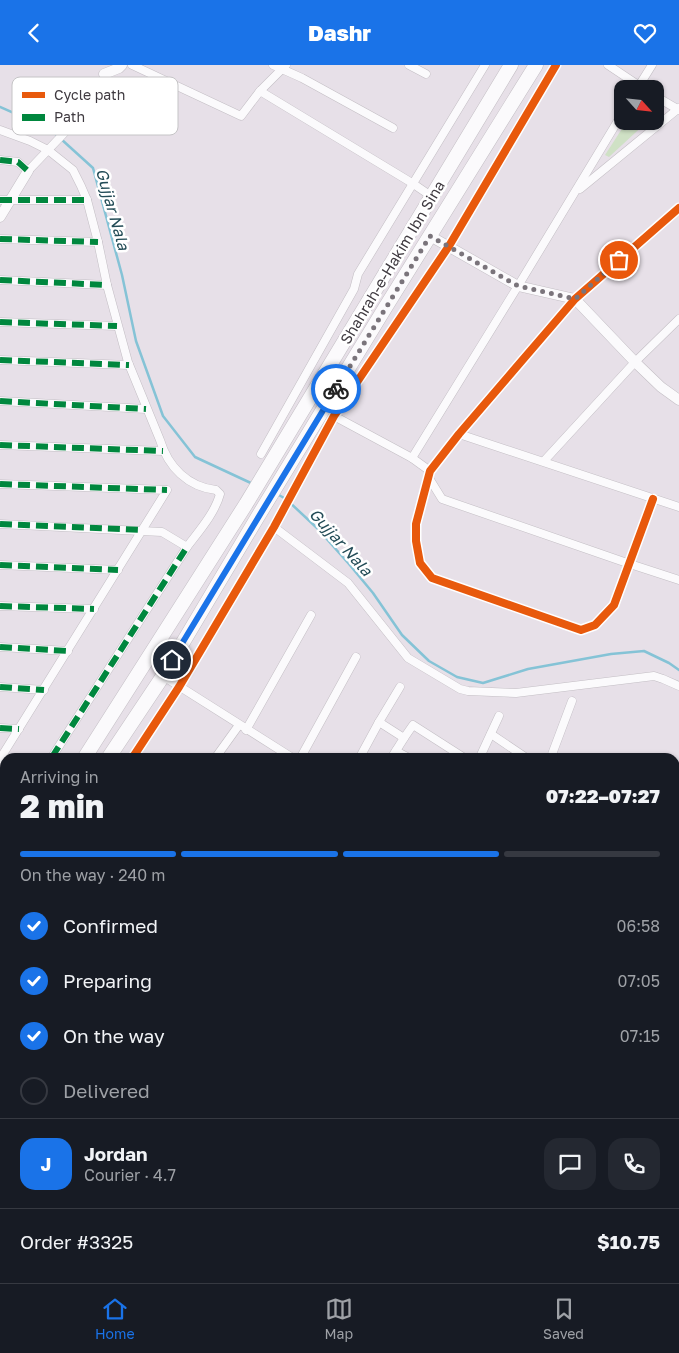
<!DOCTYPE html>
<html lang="en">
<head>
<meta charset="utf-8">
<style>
  :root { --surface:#171b24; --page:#242831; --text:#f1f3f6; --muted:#9ea1a6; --line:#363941; --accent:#1a73e8 }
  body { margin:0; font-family:"Golos Text",sans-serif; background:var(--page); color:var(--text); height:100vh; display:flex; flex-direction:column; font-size:19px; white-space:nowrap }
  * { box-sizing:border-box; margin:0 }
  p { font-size:16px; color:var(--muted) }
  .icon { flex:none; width:28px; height:28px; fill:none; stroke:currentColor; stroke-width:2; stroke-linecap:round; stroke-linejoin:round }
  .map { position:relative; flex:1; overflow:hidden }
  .details { position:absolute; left:0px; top:688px; width:680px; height:531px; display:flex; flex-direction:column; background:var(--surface); border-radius:15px 15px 0 0; box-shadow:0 1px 4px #0004 }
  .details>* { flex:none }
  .needle { width:32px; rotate:117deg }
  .controls { position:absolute; left:614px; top:15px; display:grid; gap:10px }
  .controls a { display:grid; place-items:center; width:50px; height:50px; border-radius:10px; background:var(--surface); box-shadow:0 1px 4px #0004; font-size:25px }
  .pin { position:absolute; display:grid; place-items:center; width:42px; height:42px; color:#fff; margin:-21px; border:2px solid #fff; border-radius:50%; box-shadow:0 1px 5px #0007 }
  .courier { position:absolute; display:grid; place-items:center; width:50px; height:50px; margin:-25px; border:4px solid #1a73e8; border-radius:50%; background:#fff; color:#222; box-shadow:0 1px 6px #0007 }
  .summary em { font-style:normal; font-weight:800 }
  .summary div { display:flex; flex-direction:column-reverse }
  .summary { display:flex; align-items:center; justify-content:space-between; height:85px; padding:0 20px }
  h1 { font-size:32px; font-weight:800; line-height:38px }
  .bar { display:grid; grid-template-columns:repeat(4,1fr); gap:8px 5px; align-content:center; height:60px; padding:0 20px }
  .bar i { height:6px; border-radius:4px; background:var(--line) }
  .bar .selected { background:var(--accent) }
  .bar p { grid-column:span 4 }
  .line { display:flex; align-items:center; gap:12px; padding:0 20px; border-top:1px solid var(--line) }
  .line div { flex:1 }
  .round { display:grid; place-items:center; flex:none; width:52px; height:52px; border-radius:15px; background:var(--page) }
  ol { padding:0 20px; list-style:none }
  li { display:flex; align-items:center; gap:15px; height:55px }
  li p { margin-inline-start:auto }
  li .icon { padding:5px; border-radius:50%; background:var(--accent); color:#fff; stroke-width:4 }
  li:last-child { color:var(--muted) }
  li i { width:28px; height:28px; border:2px solid var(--line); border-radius:50% }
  header { display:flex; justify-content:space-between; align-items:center; height:65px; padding:0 20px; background:var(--accent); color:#fff; font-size:22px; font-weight:800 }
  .menu { display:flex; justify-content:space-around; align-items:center; height:70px; border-top:1px solid var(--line); background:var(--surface); font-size:14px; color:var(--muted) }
  .menu a { display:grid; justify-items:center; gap:2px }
  .menu .selected { color:var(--accent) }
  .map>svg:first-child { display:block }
</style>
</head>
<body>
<header><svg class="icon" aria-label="back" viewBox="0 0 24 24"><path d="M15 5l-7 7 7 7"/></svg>Dashr<svg class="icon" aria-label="heart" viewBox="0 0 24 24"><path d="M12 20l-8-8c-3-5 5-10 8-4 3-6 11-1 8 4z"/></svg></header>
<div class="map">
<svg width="679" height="1218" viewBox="0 0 679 1218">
  <rect width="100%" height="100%" fill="#e7e0e8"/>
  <g fill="#cfe1c5">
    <polygon points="627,56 648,56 609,92 605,90"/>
    <polygon points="679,1136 679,1218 664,1218 663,1214 675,1214 675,1139"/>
  </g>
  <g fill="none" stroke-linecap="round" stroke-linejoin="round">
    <g stroke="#85c3d6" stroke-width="2.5">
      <polyline points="0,42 50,64 93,103 122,210 136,276 163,351 195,392 253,419"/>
      <polyline points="277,429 286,434 317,463 349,499 373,528 402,570 429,596 457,612 483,618 528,604 611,589 644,586 669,598 679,605"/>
    </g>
    <defs>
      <g id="minor">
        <polyline points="132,0 241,51 260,26 286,0"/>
        <polyline points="273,0 302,13 393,63"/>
        <polyline points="409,0 426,9"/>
        <polyline points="608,0 644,24"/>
        <polyline points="637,24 652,0"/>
        <polyline points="260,26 412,118 431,131"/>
        <polyline points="655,31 679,45"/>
        <path d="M0,65L30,76L48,85L73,105L81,121L87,135L98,177L107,220L128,297L160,375C168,402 188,422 216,425L220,429C215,448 199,466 187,482L52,692"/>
        <polyline points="0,95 18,97 28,106 68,64"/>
        <polyline points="580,124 679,43"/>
        <polyline points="0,135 87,135"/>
        <polyline points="0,174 98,177"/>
        <polyline points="0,215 107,220"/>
        <polyline points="0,257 117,261"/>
        <polyline points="0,295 129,300"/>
        <polyline points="0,336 146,344"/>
        <polyline points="334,351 412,393 430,406"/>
        <polyline points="459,369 679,442"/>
        <polyline points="0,380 163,386"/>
        <polyline points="261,389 354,224 358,209 485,0"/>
        <polyline points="412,393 518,221 622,49"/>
        <polyline points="544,396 635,297 679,254"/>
        <polyline points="429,413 442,434 630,499 679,515"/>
        <polyline points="0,419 167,425 0,694"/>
        <polyline points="653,434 614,540 595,560 581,565 432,513 420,498 416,476 416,459 430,406 459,369 575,234 679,143"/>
        <polyline points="0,459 162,467 187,482"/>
        <polyline points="274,462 348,518 408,593 460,624 468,626 516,628 654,611 663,614 679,621"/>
        <polyline points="0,500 118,505"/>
        <polyline points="0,541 94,544"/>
        <polyline points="0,582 68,586"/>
        <polyline points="163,611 291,692"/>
        <polyline points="0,622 44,625"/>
        <polyline points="379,657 404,673 392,692"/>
        <polyline points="0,663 19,664"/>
        <polyline points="246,665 311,550"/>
        <polyline points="491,669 525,692"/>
        <polyline points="404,673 413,660 463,692"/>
        <polyline points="396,686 407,692"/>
        <polyline points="133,692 179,622 274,462 334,351 449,181 556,0"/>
        <polyline points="216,692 239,660"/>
        <polyline points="301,692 356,592"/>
        <polyline points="360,692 379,657 400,622"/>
        <polyline points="480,692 499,651"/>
        <polyline points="551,692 572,636"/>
        <polyline points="0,775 5,767"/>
        <polyline points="675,811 679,810"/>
        <polyline points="675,896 679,895"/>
        <polyline points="0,898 5,891"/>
        <polyline points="0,969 5,972"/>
        <polyline points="675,988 679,986"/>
        <polyline points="675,1046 679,1044"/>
        <polyline points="0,1056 5,1048"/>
        <polyline points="675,1106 679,1107"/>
        <polyline points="675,1125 679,1122"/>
        <polyline points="0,1161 5,1164"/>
        <polyline points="675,1186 679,1188"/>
        <polyline points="357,1214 357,1218"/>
        <polyline points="446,1214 447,1218"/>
        <polyline points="659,1214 660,1218"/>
        <polyline points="33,1218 36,1214"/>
      </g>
      <g id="tertiary">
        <polyline points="104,9 119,3 122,0"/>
        <polyline points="0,152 28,106"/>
        <polyline points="430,171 518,221 575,234 635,297 661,322 679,335"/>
        <polyline points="0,719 5,722"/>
      </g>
      <g id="trunk">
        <polyline points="85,692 246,439 511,0"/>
        <polyline points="109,692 163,611 257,453 385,243 536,0"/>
        <polyline points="0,825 5,817"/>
        <polyline points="0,864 5,856"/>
      </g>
    </defs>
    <use href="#minor" stroke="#c3bec4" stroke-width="9"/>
    <use href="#tertiary" stroke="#c3bec4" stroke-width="11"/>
    <use href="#trunk" stroke="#c3bec4" stroke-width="15"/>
    <use href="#minor" stroke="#fbfafc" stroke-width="8"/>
    <use href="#tertiary" stroke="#fbfafc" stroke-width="10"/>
    <use href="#trunk" stroke="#fbfafc" stroke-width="14"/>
    <g stroke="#00873e" stroke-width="6" stroke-dasharray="12 6" stroke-linecap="butt">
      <polyline points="0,95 18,97 28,106"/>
      <polyline points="0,135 87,135"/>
      <polyline points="0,174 98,177"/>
      <polyline points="0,215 107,220"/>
      <polyline points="0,257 117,261"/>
      <polyline points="0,295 129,300"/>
      <polyline points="0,336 146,344"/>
      <polyline points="0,380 163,386"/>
      <polyline points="0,419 167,425"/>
      <polyline points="0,459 143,465"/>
      <polyline points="0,500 118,505"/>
      <polyline points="0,541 94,544"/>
      <polyline points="0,582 68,586"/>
      <polyline points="0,622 44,625"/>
      <polyline points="0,663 19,664"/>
      <polyline points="52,692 187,482"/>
      <polyline points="0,775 5,767"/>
    </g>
    <defs>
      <g id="cycleway">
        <polyline points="653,434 614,540 595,560 581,565 432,513 420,498 416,476 416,459 430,406 459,369 575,234 679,143"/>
        <polyline points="133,692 179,622 274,462 334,351 449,181 556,0"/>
      </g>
    </defs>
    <use href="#cycleway" stroke="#fff" stroke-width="11"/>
    <use href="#cycleway" stroke="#e8590c" stroke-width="8"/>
  </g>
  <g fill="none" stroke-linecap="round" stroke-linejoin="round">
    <polyline stroke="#7a747b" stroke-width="5" stroke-dasharray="0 9" points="336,324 430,171 518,221 575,234 619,195"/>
    <polyline stroke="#1a73e8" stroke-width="6" points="172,595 336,324"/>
  </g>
  <g text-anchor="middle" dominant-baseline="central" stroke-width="5" stroke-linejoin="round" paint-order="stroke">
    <g font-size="15" fill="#3f3a40" stroke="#fff">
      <text transform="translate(392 197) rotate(-59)">Shahrah-e-Hakim Ibn Sina</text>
    </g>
    <g font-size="16" font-style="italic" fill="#234c57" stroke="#fff">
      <text transform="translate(113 144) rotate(74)">Gujjar Nala</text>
      <text transform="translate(341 477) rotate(48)">Gujjar Nala</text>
    </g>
  </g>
  <rect x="12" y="12" width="166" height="58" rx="8" fill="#fff" stroke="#c5c4c6" stroke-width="1"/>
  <rect x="22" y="27" width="23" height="6" fill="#e8590c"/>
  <rect x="22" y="49" width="23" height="7" fill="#00873e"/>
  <g font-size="14" fill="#3f3a40">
    <text x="54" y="35">Cycle path</text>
    <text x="54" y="57">Path</text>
  </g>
</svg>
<div class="controls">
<a><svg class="needle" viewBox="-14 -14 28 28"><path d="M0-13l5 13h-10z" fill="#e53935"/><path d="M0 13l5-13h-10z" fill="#9ea1a6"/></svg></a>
</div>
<div class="pin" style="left:619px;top:195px;background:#ea580c"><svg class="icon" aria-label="bag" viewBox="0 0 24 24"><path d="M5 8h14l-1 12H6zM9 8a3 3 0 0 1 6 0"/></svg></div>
<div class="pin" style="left:172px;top:595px;background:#1f2937"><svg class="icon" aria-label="home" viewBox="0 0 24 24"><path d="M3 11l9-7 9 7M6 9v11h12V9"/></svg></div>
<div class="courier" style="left:336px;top:324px"><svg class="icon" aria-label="bike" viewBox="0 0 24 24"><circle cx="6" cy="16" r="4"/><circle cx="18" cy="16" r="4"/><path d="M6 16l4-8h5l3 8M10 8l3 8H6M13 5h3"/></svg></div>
<section class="details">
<div class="summary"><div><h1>2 min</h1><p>Arriving in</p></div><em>07:22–07:27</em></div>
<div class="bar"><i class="selected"></i><i class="selected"></i><i class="selected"></i><i></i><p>On the way · 240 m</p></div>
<ol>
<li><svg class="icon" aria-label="check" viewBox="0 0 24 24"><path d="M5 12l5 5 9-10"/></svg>Confirmed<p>06:58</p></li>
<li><svg class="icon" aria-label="check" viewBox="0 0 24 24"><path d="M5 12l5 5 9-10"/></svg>Preparing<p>07:05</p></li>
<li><svg class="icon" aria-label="check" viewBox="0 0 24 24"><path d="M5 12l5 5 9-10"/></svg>On the way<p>07:15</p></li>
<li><i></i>Delivered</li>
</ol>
<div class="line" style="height:90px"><b class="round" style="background:var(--accent);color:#fff">J</b><div><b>Jordan</b><p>Courier · 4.7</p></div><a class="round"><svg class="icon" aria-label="chat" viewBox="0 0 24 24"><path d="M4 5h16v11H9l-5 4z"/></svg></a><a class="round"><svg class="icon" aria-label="phone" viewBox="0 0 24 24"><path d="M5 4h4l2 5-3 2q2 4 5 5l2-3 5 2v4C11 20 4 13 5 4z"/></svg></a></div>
<div class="line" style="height:65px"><div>Order #3325</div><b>$10.75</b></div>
</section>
</div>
<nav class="menu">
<a class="selected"><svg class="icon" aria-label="home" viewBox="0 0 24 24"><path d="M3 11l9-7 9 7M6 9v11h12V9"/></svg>Home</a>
<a><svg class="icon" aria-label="map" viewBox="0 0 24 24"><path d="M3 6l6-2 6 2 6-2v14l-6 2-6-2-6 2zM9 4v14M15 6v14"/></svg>Map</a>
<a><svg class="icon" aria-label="saved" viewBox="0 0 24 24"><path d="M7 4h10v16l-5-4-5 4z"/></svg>Saved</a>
</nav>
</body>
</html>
